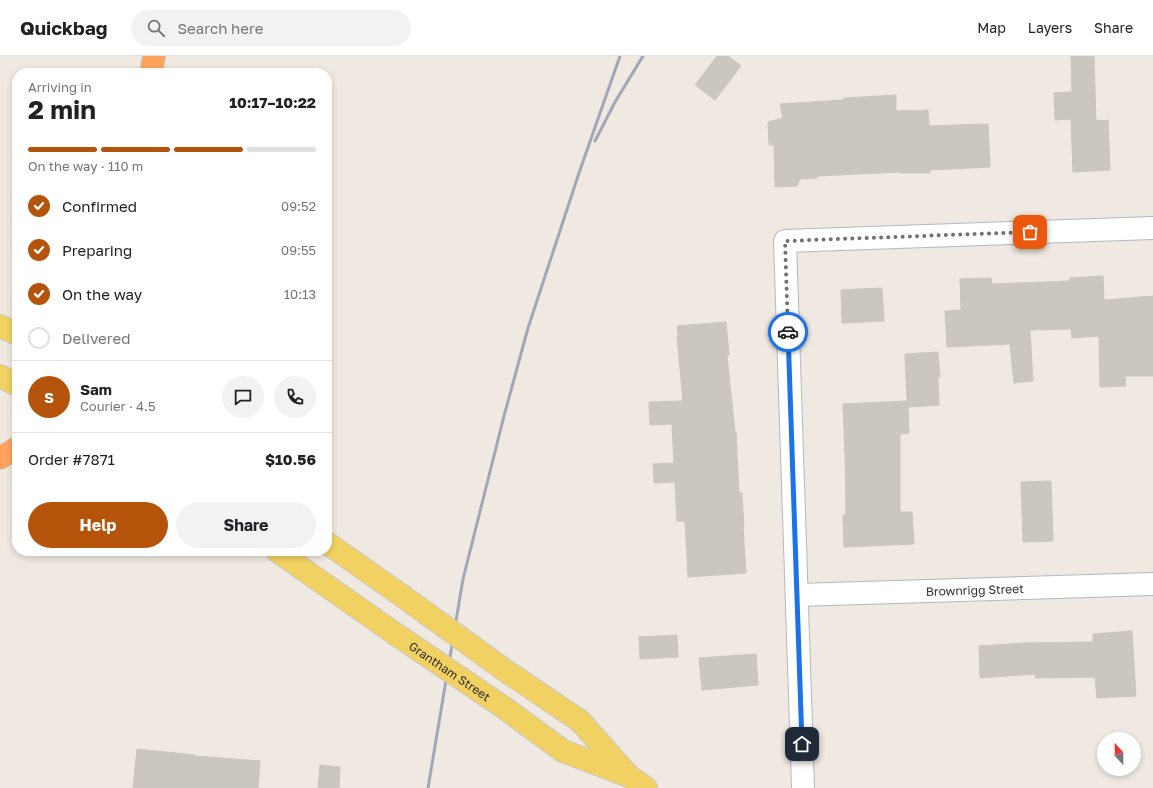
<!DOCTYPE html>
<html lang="en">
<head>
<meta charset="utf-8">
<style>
  :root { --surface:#fff; --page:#f2f2f2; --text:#202124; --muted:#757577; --line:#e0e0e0; --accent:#b45309 }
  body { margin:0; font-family:"Golos Text",sans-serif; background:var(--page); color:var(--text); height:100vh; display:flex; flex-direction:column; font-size:15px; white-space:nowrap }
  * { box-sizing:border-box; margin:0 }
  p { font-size:13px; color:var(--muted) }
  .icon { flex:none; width:22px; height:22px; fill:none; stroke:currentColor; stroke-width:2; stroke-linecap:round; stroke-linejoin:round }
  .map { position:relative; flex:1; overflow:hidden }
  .drawer { position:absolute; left:12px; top:12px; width:320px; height:488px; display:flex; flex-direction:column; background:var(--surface); border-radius:16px; box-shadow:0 2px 6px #0003 }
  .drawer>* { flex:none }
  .needle { width:26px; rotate:339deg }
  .tools { position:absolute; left:1097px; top:676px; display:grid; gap:8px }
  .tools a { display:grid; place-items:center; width:44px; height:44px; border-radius:50%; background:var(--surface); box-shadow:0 2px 6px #0003; font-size:20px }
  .pin { position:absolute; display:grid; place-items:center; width:34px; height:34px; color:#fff; margin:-17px; border-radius:8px; box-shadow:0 2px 6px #0006 }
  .courier { position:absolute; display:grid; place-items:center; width:40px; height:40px; margin:-20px; border:3px solid #1a73e8; border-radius:50%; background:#fff; color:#222; box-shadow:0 1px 5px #0007 }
  .overview em { font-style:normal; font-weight:700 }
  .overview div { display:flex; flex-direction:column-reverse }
  .overview { display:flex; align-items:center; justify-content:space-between; height:68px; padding:0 16px }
  h1 { font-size:26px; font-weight:700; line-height:30px }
  .bar { display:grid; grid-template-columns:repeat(4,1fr); gap:6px 4px; align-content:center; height:48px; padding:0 16px }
  .bar i { height:5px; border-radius:3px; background:var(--line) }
  .bar .on { background:var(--accent) }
  .bar p { grid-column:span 4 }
  .line { display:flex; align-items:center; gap:10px; padding:0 16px; border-top:1px solid var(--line) }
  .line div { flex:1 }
  .round { display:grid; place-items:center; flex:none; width:42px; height:42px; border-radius:21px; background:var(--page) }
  ol { padding:0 16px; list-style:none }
  li { display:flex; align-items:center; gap:12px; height:44px }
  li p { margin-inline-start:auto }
  li .icon { padding:4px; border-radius:50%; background:var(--accent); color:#fff; stroke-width:4 }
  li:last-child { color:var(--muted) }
  li i { width:22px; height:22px; border:2px solid var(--line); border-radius:50% }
  .button { display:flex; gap:8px; margin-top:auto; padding:8px 16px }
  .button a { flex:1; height:46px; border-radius:24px; background:var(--accent); color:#fff; font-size:16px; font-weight:700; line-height:46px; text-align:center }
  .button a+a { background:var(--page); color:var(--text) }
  header { display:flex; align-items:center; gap:24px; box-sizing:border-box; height:56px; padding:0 20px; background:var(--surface); border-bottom:1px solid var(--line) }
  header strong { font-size:19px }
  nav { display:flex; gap:22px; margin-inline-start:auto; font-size:14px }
  .search { width:280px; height:36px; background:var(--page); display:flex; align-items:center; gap:10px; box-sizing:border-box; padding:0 14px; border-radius:22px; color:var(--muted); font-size:15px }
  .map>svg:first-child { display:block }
</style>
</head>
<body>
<header>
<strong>Quickbag</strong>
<div class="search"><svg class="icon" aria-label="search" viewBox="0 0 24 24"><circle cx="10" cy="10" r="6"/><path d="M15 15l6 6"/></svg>Search here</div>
<nav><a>Map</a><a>Layers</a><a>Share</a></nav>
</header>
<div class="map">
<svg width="1153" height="732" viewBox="0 0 1153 732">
  <rect width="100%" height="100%" fill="#efe9e1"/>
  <g fill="#cbc7bf" stroke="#cbc5ba">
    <polygon points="717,0 728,0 741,10 715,44 695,29"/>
    <polygon points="1071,0 1094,0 1096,65 1108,64 1110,114 1073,116 1071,63 1055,64 1054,37 1072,36"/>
    <polygon points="896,39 896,55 928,54 929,70 988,68 990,111 930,114 930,117 900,117 900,116 817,120 817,122 800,123 797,130 775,131 774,89 769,89 768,66 783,62 780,48 844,44 844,42"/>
    <polygon points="1103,220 1104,244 1153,240 1153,320 1125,320 1126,330 1100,331 1099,280 1072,282 1071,273 1030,274 1033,325 1014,327 1010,288 947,291 945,255 961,254 960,223 991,222 992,228 1070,225 1070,222"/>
    <polygon points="882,232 884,265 842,267 841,234"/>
    <polygon points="726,266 729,299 727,299 735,376 736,376 739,437 742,437 744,471 743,471 746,517 688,521 685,465 677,465 675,426 654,427 653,408 674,407 672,368 650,369 649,346 683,345 677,280 678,280 677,270"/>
    <polygon points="938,296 940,321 938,321 939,349 908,351 908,347 909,377 900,378 900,456 912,456 914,488 844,491 843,459 846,459 845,398 843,348 907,345 905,298"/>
    <polygon points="1051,425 1053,485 1023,486 1021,426"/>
    <polygon points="1132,575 1136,640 1097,642 1095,621 1035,622 1035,618 980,622 979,590 1025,587 1093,586 1093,578"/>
    <polygon points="677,579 678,601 640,603 639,581"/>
    <polygon points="756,598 758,629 702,634 699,602"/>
    <polygon points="137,693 195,699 195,700 260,705 258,732 133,732"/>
    <polygon points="320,709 340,711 339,732 318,732"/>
  </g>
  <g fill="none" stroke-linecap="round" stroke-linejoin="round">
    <defs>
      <g id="street">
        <path id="s1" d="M797,539L1153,528"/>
        <polyline points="803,732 785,185 1153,172"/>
      </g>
      <g id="primary">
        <polyline points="0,270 17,278"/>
        <polyline points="0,320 17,329"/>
        <polyline points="327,487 401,539"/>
        <polyline points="277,495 397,579"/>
        <polyline points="506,615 580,665 629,720 646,732"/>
        <polyline points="506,653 563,695 626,719"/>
      </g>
      <g id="highway">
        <polyline points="151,17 154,0"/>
        <polyline points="0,402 17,392"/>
      </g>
    </defs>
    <use href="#street" stroke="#b4b7c1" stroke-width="24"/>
    <use href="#primary" stroke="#c9c9c9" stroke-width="24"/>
    <use href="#highway" stroke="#c9c9c9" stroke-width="24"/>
    <use href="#street" stroke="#fff" stroke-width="22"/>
    <use href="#primary" stroke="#f2d163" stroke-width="22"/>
    <use href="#highway" stroke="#ffa35c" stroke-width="22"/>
    <g stroke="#a3a6b8" stroke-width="3">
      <polyline points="595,85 615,46 643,0"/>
      <polyline points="428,732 463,523 504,360 528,272 579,117 620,0"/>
    </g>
    <defs>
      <g id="primary-bridge">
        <polyline points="401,539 506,615"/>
        <path id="s2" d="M397,579L506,653"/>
      </g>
    </defs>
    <use href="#primary-bridge" stroke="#c9c9c9" stroke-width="24" stroke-linecap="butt"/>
    <use href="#primary-bridge" stroke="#f2d163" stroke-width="22"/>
  </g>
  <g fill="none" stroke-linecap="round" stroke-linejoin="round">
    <polyline stroke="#726f6d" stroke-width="4" stroke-dasharray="0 7.2" points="788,276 785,185 1030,176"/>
    <polyline stroke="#1a73e8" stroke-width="5" points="788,276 802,688"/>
  </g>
  <g text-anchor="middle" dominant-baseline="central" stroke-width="3" stroke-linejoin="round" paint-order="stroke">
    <g font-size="12" fill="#2e2e2e" stroke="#fff">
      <text stroke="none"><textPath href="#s1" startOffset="178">Brownrigg Street</textPath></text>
      <text stroke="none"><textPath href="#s2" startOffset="64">Grantham Street</textPath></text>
    </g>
  </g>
</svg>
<div class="tools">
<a><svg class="needle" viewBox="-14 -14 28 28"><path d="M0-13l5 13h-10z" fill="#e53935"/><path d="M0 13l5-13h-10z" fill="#757577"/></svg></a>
</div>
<div class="pin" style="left:1030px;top:176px;background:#ea580c"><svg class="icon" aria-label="bag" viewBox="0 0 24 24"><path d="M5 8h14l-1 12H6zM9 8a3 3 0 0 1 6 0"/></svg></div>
<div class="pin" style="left:802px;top:688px;background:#1f2937"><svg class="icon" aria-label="home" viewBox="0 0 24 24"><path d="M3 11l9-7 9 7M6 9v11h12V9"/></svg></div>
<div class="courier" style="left:788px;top:276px"><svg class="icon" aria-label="car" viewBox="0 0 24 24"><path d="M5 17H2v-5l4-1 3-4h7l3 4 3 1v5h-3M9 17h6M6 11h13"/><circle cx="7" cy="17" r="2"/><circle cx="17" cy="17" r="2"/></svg></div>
<section class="drawer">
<div class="overview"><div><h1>2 min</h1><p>Arriving in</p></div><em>10:17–10:22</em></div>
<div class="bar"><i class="on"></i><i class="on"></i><i class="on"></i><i></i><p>On the way · 110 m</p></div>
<ol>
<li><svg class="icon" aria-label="check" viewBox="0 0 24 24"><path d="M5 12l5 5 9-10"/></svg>Confirmed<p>09:52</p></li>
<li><svg class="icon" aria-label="check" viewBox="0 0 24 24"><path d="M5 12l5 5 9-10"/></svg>Preparing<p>09:55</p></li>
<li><svg class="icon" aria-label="check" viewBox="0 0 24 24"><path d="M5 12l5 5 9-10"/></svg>On the way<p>10:13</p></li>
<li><i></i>Delivered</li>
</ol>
<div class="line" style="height:72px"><b class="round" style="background:var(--accent);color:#fff">S</b><div><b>Sam</b><p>Courier · 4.5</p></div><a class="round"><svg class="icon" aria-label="chat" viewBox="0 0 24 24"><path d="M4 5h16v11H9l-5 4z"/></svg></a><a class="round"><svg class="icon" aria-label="phone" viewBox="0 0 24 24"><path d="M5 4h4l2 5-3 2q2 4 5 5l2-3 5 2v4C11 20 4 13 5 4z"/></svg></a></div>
<div class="line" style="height:52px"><div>Order #7871</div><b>$10.56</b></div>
<div class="button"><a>Help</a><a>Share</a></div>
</section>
</div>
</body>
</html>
